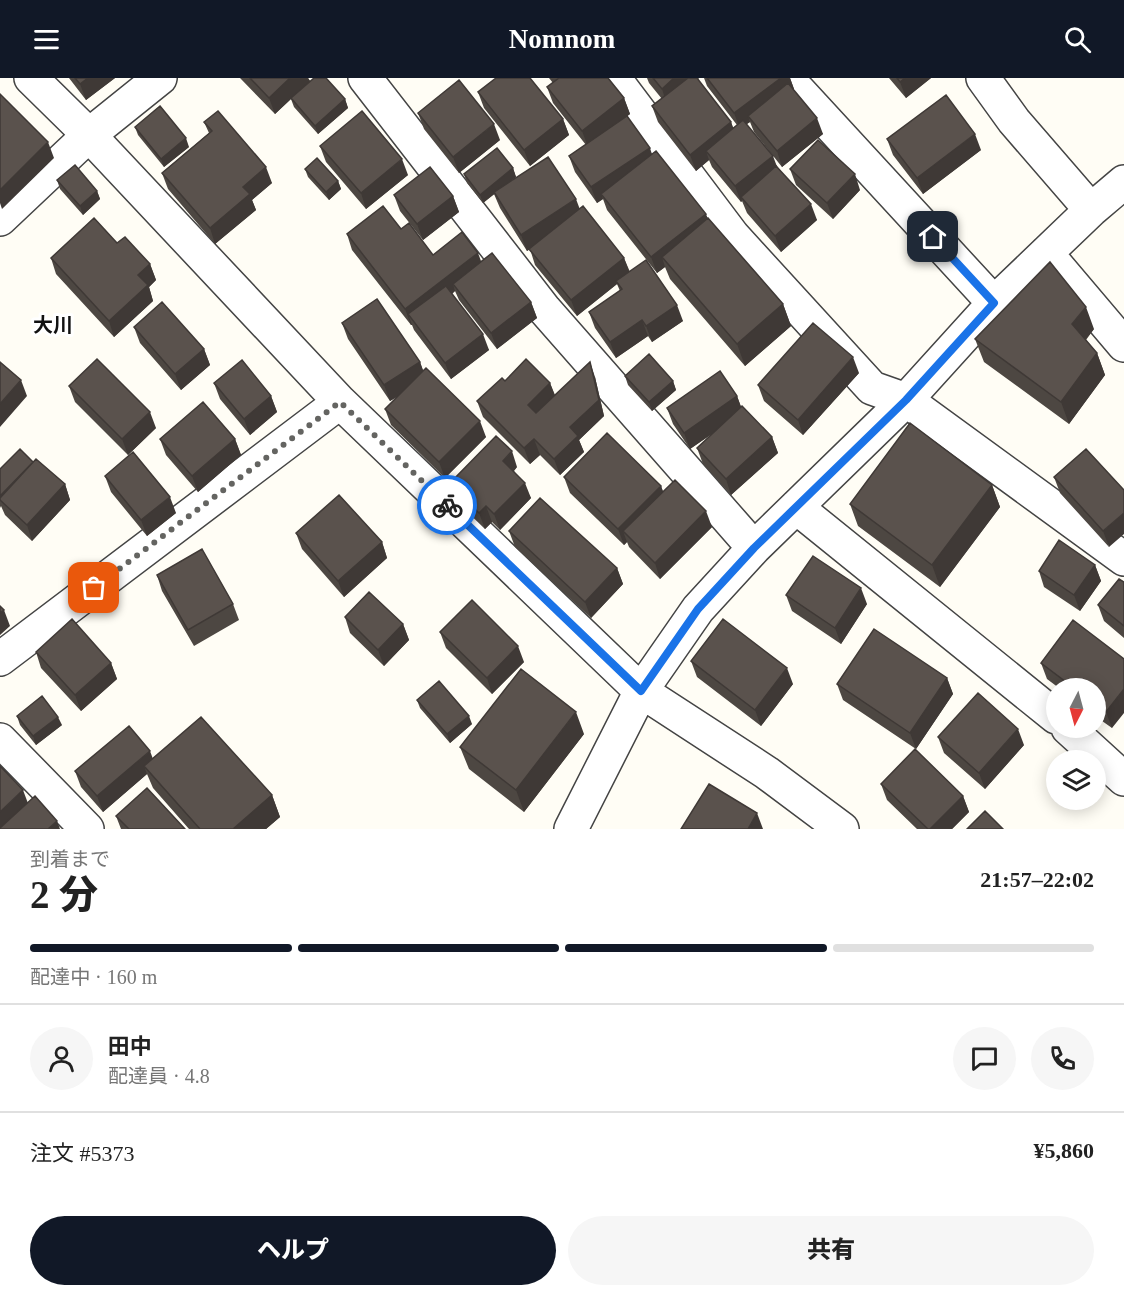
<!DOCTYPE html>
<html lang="ja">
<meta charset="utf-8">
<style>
:root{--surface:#fff;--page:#f6f6f6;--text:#222;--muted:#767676;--line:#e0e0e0;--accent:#111827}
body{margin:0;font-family:"Times New Roman","Noto Sans JP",serif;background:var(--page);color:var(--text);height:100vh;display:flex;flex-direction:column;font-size:22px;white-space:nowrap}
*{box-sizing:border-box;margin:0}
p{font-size:20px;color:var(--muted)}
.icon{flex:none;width:33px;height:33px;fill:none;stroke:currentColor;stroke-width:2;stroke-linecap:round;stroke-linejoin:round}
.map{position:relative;height:751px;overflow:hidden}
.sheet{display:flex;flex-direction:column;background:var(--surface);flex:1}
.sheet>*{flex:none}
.needle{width:39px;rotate:186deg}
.tools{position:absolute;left:1046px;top:600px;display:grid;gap:12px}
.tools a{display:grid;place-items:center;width:60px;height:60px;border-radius:50%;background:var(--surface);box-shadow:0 3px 15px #0003;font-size:30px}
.pin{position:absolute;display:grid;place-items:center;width:51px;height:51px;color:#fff;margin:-26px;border-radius:12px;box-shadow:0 3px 9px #0006}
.courier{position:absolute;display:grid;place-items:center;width:60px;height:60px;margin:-30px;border:4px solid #1a73e8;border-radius:50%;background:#fff;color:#222;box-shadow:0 2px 8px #0007}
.head em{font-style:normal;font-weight:800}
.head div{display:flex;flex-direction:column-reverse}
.head{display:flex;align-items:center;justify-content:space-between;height:102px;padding:0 30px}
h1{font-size:39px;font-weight:800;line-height:45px}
.bar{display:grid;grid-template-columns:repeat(4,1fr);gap:9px 6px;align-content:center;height:72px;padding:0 30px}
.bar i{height:8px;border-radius:4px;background:var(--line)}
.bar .on{background:var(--accent)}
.bar p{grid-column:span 4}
.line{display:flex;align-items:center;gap:15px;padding:0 30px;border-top:2px solid var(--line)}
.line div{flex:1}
.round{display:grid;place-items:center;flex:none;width:63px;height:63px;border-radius:32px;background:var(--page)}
.primary-button{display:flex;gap:12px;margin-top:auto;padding:12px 30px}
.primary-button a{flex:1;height:69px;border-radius:36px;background:var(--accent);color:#fff;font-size:24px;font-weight:800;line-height:69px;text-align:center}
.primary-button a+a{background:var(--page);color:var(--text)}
header{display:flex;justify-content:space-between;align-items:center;height:78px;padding:0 30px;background:var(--accent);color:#fff;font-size:27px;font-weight:800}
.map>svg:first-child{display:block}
</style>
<header><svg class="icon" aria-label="menu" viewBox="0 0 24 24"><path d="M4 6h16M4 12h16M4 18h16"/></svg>Nomnom<svg class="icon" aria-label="search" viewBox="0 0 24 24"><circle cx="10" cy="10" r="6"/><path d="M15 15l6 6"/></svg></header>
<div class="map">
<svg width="1124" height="751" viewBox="0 0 1124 751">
<rect width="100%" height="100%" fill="#fffdf5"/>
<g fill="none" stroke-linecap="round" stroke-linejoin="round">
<defs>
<path id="minor" d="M31,0l58,57 251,267 301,289 126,82 75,56
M365,0l180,232 209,238
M614,0l119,158 139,152 34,12 218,159
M790,0l6,10 198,215
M983,0l31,43 77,89
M0,141l89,-84 71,-57
M1046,175l78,92
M796,429l260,210
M0,581l340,-257
M1068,650l56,51
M0,662l87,89
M571,751l70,-138 57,-82 56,-61 152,-148 88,-97 97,-93 33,-28"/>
</defs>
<use href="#minor" stroke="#444" stroke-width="36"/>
<use href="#minor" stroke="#fff" stroke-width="33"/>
</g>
<path fill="#4d4742" d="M69,0h46l-29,22z
M240,0h68l2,3 35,18 3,9 -30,26 -24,-27 -3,-8 -16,15z
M549,0h59l16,20 6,16 -3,2 25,38 131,150 8,22 -46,40 -75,-87 -5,-12 -8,6 -50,-63 -4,-11 -6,4 -22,-31 -6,-16 17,-11 -33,-42 -6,-16 6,-4z
M647,0h52l-2,1 34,43 2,6 4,-3 -30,-39 -3,-8h86l4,11h-1l30,45 -41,33 -28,-35 -4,-10 -4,2 71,96 -36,32 -34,-39 -5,-12 -1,1 -29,-35 -3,-7 -13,11 -38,-49 -6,-16 10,-7 -13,-16z
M889,0h42l-25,20z
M478,14l85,27 6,16 -39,31 -46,-58z
M418,35l82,27 -41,33 -35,-44z
M204,44l68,61 -20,17 4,10 -41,34 -47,-55 -6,-16 47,-40z
M135,49l54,20 -25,20 -26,-32z
M887,61l94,11 -58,44 -30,-39z
M320,68l88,29 -42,34 -40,-47z
M513,90l3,9 -6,4 70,28 44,49 6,14 53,49 -31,21 -4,-6 -32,22 -21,-30 -6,-16 31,-21 -3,-7 -40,32 -42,-51 -5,-16 -3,2 -27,-43 -6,-14 -11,9 -16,-20 -3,-9z
M305,91l33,12 3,8 -12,11 -21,-23z
M790,91l70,21 -27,29 -37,-34z
M57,102l40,11 3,8 -17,16 -23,-26z
M394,117l59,1 6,16 -36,28 -23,-29z
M401,151l32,26 48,7 50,40 6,16 -40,31 -38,-49 -4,-9 -3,3 37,56 -38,29 -37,-49 -2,-5h-1l-59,-75 -5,-16z
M117,165l33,21 6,16 -7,7 4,14 -39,36 -58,-63 -5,-16z
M342,245l78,39 3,9 63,66 -41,41 -54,-53 -6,-16 12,-12 -7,4 -42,-62z
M134,249l70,22 6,16 -29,25 -41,-47z
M1094,251l-8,11 11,13 8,22 -36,49 -85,-62 -9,-23z
M859,295l-56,62 -39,-34 -6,-16z
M625,298l48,5 3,9 -24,21 -24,-26z
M595,299l9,39 -25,24 5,12 -24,23 -20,-20 -10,9 -47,-47 -6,-16 73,-18 5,12z
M214,305l57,13 6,16 -27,23 -30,-36z
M69,308l87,42 -28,27 -53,-53z
M737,318l4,11 31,30 6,16 -47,42 -28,-31 -6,-16 18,-16 -25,17 -17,-25 -6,-16z
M160,361h75l6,16 -43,37 -32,-37z
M1086,371l23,98 -49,-54 -6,-16z
M33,384l32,22 5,16 -38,41 -27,-26 -4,-9 -1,2v-39z
M517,389l-3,4 17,27 -31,32 -8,-8 -7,7 -30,-29 -6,-16z
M105,398l71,37 -29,23 -36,-44z
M564,399l97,9 2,6 49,35 -52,52 -31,-32 -2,-5 -3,3 -54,-52z
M992,407l8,22 -60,80 -82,-61 -8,-22z
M509,453l108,37 6,16 -32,34 -76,-71z
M296,455l86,9 5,16 -43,39 -42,-48z
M1095,487l6,16 -21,30 -36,-24 -5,-16z
M157,497l76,29 6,16 -45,26 -32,-55z
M1124,504v56l-20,-17 -6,-16z
M786,517l81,9 -26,40 -49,-33z
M345,539l58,7 6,16 -25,26 -34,-33z
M440,554l84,30 -32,32 -46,-46z
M36,574l75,11 6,16 -36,32 -40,-43z
M1124,581l-12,69 -17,-12v-28h-36l-12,-9 -6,-16z
M691,583l102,23 -32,42 -64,-49z
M947,600l6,16 -37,55 -73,-49 -6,-16z
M417,622l55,24 -22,19 -30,-35z
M17,638l45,9 -26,20 -16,-20z
M584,656l-60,78 -55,-43 -9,-22z
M938,659l86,8 -39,44 -41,-36z
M153,681l119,36 8,22 -14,12h-77l-36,-41 -6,-14 -44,38 -22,-25 -6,-16z
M881,706l82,12 6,16 -17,17h-35l-30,-29z
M116,738l69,13h-64z"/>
<path fill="#3f3936" d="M88,0h27l-29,22 -6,-16z
M290,0h18l2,3 -35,33 -6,-16z
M674,0h25l-32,27 -5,-16z
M781,0h9l4,11 -43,32 -3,-5 2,6 -10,7 -6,-16z
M905,0h26l-25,20 -6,-16z
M624,20l6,16 -42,33 -6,-16z
M345,21l3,9 -30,26 -3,-8z
M817,40l6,16 -41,33 -5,-16z
M563,41l6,16 -39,31 -6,-16z
M731,44l6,16 -31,13 3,9 -13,11 -6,-16z
M494,46l6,16 -41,33 -6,-16z
M975,56l6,16 -58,44 -6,-16z
M186,60l3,9 -25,20 -3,-8z
M48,64l6,16 -52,51 -2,-6v-13z
M650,70l5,16 -54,30 2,5 -6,4 -6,-16z
M773,78l6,16 -38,25 1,4 -1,1 -6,-16z
M402,81l6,16 -42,34 -5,-16z
M266,89l6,16 -20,17 4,10 -41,34 -5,-16 33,-41z
M513,90l3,9 -33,26 -3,-8z
M855,96l5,16 -27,29 -6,-16z
M338,103l3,8 -12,11 -3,-8z
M97,113l3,8 -17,16 -3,-9z
M453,118l6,16 -36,28 -6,-16z
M576,121l6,16 -55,36 -6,-16z
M811,126l6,16 -36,32 -6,-16z
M706,136l6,16 -50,27 3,10 -8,6 -6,-16z
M478,175l6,16 -31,15 2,7 -40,32 -7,-9 4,11h-1l-6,-16z
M624,180l6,16 -14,7 1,3 -40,32 -6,-16z
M150,186l6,16 -7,7 4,14 -39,36 -5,-16 29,-46z
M531,224l6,16 -40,31 -6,-16z
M783,226l8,22 -46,40 -8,-22z
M677,227l6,16 -31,21 -6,-16z
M1086,229l8,22 -14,17 -8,-22z
M642,242l6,16 -32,22 -6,-16z
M483,256l6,16 -38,29 -6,-16z
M204,271l6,16 -29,25 -6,-16z
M1097,275l8,22 -36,49 -8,-22z
M853,279l6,16 -56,62 -5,-15z
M420,284l6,16 -36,23 -6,-16z
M590,284l5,15 9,39 -25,24 5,12 -24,23 -6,-16 16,-32z
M21,302l6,16 -27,31v-23z
M673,303l3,9 -24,21 -3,-9z
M550,305l6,16 -22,22 -6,-16z
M271,318l6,16 -27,23 -6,-16z
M737,318l6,16 -53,37 -6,-16z
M150,334l6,16 -28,27 -6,-16z
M480,343l6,16 -41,41 -6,-16z
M772,359l6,16 -47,42 -5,-16z
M235,361l6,16 -43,37 -6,-16z
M534,361l6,16 -10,9 -6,-16z
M512,373l5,16 -9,10 -5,-16z
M525,405l6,15 -31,32 -6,-16z
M65,406l5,16 -38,41 -5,-16z
M992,407l8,22 -60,80 -8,-22z
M661,408l6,16 -44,29 4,11 -3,3 -6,-16z
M170,419l6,16 -29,23 -6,-16z
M486,428l6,16 -7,7 -6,-16z
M706,433l6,16 -52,52 -5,-16z
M1124,435v21l-15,13 -6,-16z
M382,464l5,16 -43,39 -6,-16z
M1095,487l6,16 -21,30 -6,-16z
M617,490l6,16 -32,34 -6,-16z
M861,510l6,16 -26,40 -6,-16z
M4,532l6,16 -10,9v-22z
M403,546l6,16 -25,26 -6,-16z
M518,568l6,16 -32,32 -5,-16z
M111,585l6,16 -36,32 -6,-16z
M787,590l6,16 -32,42 -6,-16z
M947,600l6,16 -37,55 -6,-16z
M1124,611v24l-12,15 -6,-16z
M576,634l8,22 -60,78 -8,-22z
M469,638l3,8 -22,19 -3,-9z
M58,639l4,8 -26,20 -3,-9z
M1018,651l6,16 -39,44 -6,-16z
M150,673l6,16 -12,-1 3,8 -44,38 -6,-16z
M23,712l6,16 -29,23v-17z
M272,717l8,22 -14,12h-33z
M963,718l6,16 -17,17h-22z
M757,735l6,16h-15z
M57,743l3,8h-12z"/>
<path fill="#5a524d" stroke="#3f3936" stroke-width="1.5" d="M75,0h13l-8,6z
M250,0h40l-21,20z
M314,0h12l19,21 -30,27 -24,-28z
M496,0h34l33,41 -39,31 -46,-58z
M559,0h49l16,20 -42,33 -35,-44z
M653,0h21l-12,11z
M688,0h9l34,44 -41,33 -38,-49z
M707,0h74l-47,35z
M897,0h8l-5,4z
M459,2l35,44 -41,33 -35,-44z
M788,5l29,35 -40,33 -29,-35z
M0,16l48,48 -48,48z
M946,17l29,39 -58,44 -30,-39z
M160,28l26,32 -25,21 -26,-32z
M218,33l48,56 -23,20 7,7 -40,34 -48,-55 50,-42 -8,-9z
M362,33l40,48 -41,34 -41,-47z
M627,38l23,32 -59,39 -22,-31z
M743,42l30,36 -38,30 -29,-35z
M818,62l37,34 -28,29 -37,-34z
M497,70l16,20 -33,27 -16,-21z
M656,73l50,63 -55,43 -50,-63z
M548,79l28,42 -55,36 -27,-43z
M317,80l21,23 -12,11 -21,-23z
M75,87l22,26 -17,15 -23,-26z
M776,88l35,38 -36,32 -34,-39z
M430,89l23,29 -36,28 -23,-29z
M383,128l18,23 8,-6 24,32 29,-23 16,21 -73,56 -58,-75z
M583,128l41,52 -53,42 -42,-51z
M94,140l23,25 8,-6 25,27 -12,11 10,10 -39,36 -58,-63z
M708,140l75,86 -46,40 -75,-87z
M492,175l39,49 -40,31 -38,-49z
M646,182l31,45 -31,21 -4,-6 -32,22 -21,-30 33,-23 -6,-8z
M1050,184l36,45 -14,17 25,29 -36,49 -86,-63z
M446,208l37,48 -38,29 -37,-49z
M377,221l43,63 -36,23 -42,-62z
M162,224l42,47 -29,25 -41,-47z
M813,245l40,34 -55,63 -40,-35z
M649,276l24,27 -24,21 -24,-26z
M97,281l53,53 -28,27 -53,-53z
M526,281l24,24 -22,22 8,8 54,-51 9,38 -29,27 8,9 -24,23 -20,-20 -10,9 -47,-47 25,-23 3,3z
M242,282l29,36 -27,23 -30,-36z
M0,284l21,18 -21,24z
M426,290l54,53 -41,41 -54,-53z
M720,293l17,25 -53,37 -17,-25z
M203,324l32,37 -43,37 -32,-37z
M742,328l30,31 -46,42 -29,-31z
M910,345l82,62 -60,80 -82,-61z
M607,355l54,53 -43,43 -54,-52z
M496,358l16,15 -9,10 22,22 -31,31 -8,-8 -7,7 -30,-29z
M20,371l13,13 -33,34v-27z
M1086,371l38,41v23l-21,18 -49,-54z
M133,374l37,45 -29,23 -36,-44z
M36,381l29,25 -38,41 -27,-25v-2z
M675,402l31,31 -51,52 -32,-32z
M339,417l43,47 -44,39 -42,-48z
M540,420l77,70 -32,34 -76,-71z
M1059,462l36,25 -21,30 -35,-24z
M202,471l31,55 -45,26 -31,-55z
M813,478l48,32 -26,40 -49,-33z
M1119,501l5,3v44l-26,-21z
M369,514l34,32 -25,26 -33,-33z
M472,522l46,46 -31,32 -47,-46z
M0,528l4,4 -4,3z
M72,541l39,44 -36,32 -39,-43z
M723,541l64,49 -32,42 -64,-49z
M1073,542l51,39v30l-18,23 -11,-8v-16h-21l-33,-25z
M874,551l73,49 -37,55 -73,-49z
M521,591l55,43 -60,78 -56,-43z
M439,603l30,35 -22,18 -30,-34z
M978,615l40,36 -39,44 -41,-36z
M42,618l16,21 -25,19 -16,-20z
M201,639l71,78 -39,34h-33l-56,-63z
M129,648l21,25 -53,45 -22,-25z
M915,671l48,47 -33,33h-2l-47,-45z
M0,688l23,24 -23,22z
M709,706l48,29 -9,16h-67z
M147,710l38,41h-56l-13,-13z
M35,718l22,25 -9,8h-48v-1z
M985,733l18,18h-36z"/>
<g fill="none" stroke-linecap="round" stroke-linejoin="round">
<path stroke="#646461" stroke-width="6" stroke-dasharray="0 10.8" d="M94,510l246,-186 107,103"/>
<path stroke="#1a73e8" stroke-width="8" d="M447,427l194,186 57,-82 56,-61 152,-148 88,-97 -61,-66"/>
</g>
<g text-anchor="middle" stroke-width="6" stroke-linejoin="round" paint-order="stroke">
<g font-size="20" font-weight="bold" fill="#111" stroke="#fff">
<text x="53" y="254">大川</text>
</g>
</g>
</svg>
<div class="tools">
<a><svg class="needle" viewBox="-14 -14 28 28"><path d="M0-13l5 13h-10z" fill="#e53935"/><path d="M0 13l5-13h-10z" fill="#767676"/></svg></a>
<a><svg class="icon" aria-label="layers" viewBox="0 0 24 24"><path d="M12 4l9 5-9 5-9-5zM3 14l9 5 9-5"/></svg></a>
</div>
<div class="pin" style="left:94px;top:510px;background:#ea580c"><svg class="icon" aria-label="bag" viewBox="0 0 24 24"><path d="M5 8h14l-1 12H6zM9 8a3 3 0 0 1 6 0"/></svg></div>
<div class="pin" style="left:933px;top:159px;background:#1f2937"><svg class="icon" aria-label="home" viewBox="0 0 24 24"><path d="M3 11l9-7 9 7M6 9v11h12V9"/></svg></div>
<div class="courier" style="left:447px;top:427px"><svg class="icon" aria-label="bike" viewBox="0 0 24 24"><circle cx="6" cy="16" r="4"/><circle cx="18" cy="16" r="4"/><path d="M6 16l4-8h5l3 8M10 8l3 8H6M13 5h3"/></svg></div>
</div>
<section class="sheet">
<div class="head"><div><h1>2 分</h1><p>到着まで</p></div><em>21:57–22:02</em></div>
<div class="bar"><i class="on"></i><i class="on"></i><i class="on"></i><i></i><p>配達中 · 160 m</p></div>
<div class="line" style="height:108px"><a class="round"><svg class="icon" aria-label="person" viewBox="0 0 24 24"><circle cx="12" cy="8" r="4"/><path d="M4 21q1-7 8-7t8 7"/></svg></a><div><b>田中</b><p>配達員 · 4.8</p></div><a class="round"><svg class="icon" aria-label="chat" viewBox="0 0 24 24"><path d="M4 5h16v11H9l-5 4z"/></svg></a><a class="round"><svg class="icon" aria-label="phone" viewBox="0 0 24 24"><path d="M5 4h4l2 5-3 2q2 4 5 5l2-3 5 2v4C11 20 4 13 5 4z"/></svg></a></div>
<div class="line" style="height:78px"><div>注文 #5373</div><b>¥5,860</b></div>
<div class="primary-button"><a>ヘルプ</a><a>共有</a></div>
</section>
